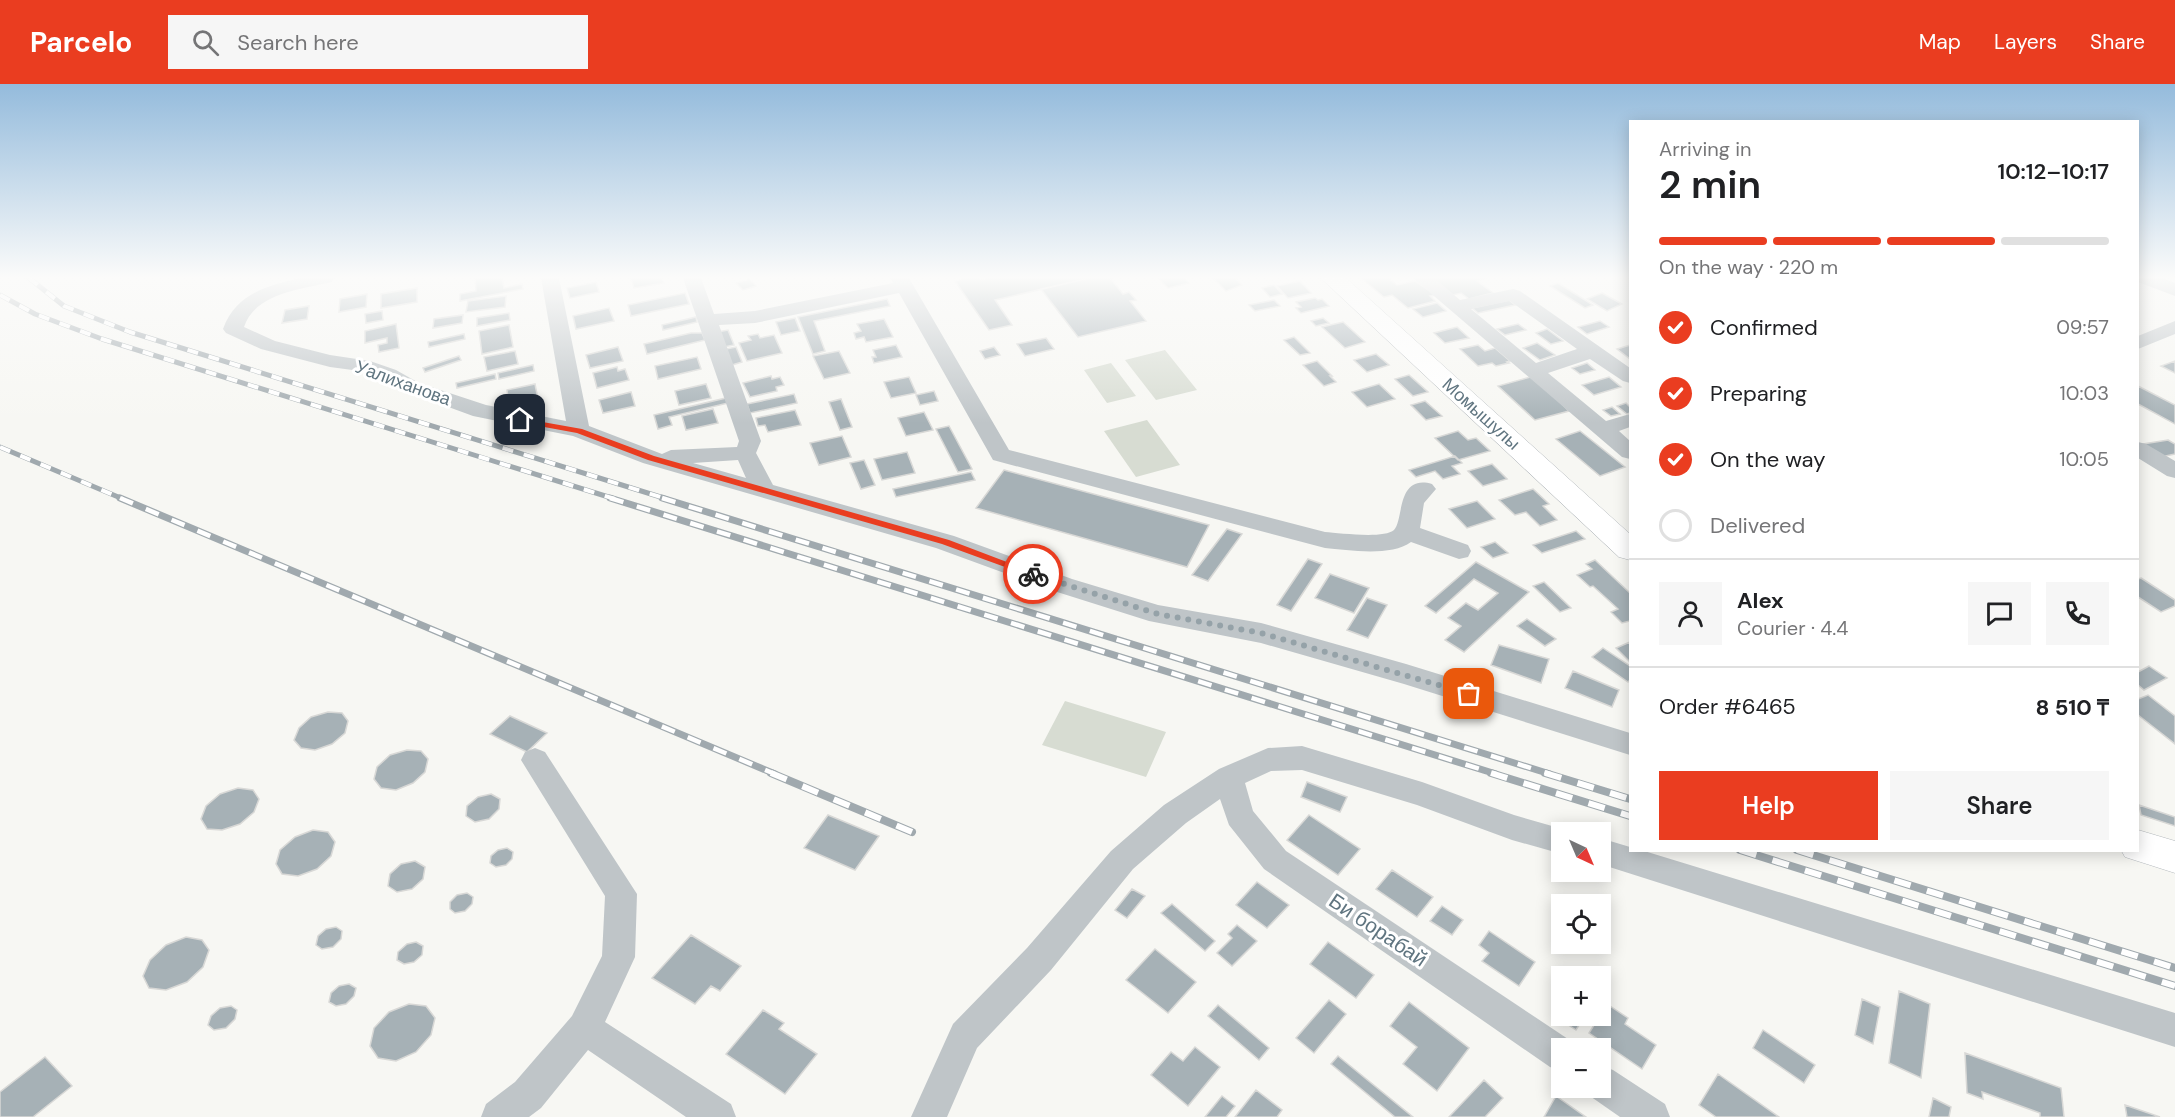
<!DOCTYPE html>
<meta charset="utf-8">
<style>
:root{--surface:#fff;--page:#f6f6f6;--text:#202124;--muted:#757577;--line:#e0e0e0;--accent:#ea3d20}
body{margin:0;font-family:"DM Sans",sans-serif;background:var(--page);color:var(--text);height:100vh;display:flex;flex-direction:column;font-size:22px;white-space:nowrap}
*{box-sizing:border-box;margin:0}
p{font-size:20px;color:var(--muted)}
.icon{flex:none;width:33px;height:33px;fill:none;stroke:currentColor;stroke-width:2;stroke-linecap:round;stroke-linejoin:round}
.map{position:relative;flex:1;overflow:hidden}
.side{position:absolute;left:1629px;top:36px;width:510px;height:732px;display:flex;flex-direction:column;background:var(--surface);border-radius:0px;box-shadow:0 3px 15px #0003}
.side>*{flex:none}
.needle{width:39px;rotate:136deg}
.tools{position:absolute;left:1551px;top:738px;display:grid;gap:12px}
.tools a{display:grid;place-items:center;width:60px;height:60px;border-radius:0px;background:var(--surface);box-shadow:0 3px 15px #0003;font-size:30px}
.pin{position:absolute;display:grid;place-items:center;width:51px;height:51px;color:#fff;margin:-26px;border-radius:12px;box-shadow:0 3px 9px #0006}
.courier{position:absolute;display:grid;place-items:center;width:60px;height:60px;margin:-30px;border:4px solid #ea3d20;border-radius:50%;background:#fff;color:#222;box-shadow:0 2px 8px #0007}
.head em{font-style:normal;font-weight:600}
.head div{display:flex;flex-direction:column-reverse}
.head{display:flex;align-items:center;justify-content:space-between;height:102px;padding:0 30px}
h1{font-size:39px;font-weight:600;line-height:45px}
.bar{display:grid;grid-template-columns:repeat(4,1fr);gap:9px 6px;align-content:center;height:72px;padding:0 30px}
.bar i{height:8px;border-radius:4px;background:var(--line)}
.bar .selected{background:var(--accent)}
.bar p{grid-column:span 4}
.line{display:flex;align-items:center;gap:15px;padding:0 30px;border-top:2px solid var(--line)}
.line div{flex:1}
.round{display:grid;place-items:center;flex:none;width:63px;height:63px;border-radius:0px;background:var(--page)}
ol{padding:0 30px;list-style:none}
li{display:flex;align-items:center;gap:18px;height:66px}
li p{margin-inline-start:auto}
li .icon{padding:6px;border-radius:50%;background:var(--accent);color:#fff;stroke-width:4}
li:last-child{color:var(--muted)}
li i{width:33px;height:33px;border:3px solid var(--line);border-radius:50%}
.action{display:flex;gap:12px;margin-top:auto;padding:12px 30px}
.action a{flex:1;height:69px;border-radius:0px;background:var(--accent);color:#fff;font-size:24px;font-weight:600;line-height:69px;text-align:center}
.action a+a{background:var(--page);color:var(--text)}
header{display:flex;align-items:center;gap:36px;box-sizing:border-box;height:84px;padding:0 30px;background:var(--accent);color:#fff}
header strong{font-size:28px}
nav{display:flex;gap:33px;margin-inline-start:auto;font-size:21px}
.search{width:420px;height:54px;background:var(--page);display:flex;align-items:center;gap:15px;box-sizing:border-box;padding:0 21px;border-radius:0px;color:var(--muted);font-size:22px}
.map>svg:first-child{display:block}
</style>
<header>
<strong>Parcelo</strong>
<div class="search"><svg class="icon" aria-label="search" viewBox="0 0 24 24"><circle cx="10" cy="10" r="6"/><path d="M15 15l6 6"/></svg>Search here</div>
<nav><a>Map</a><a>Layers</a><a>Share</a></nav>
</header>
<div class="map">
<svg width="2175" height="1033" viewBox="0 0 2175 1033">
<rect width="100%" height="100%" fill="#f7f7f3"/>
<path fill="#d7dcd2" d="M1165,266l32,40 -41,10 -31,-40z
M1111,279l25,33 -29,7 -23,-33z
M1147,336l33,45 -44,12 -32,-46z
M1065,617l101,31 -20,45 -104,-32z"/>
<path fill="#a6b1b6" stroke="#d8d8d6" stroke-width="1.5" d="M475,194h27l2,10 18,-4 1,5 -63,12v-7l16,-3z
M631,194h31l2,5 -30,5z
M966,194h13l2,2 10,-2h99l-95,22 17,25 -23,5 -34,-49z
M1090,194h20l13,16 6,-2 7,8 -6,1 16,20 -68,16 -37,-48z
M1158,194h26l5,5 -21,5z
M1213,194h22l7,7 -16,6z
M1361,194h27l9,7 18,-4 21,14 -6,1 5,5 -27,7 -16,-13 -8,2z
M1432,194h54l-9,3 16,12 -24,6 -8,-6 -8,2z
M750,195l6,7 -13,4 -7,-7z
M1300,197l11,12 -23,5 -11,-12z
M596,198l3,10 -29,6 -3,-10z
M1558,199l35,22 -8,3 -35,-22z
M1274,201l8,9 -12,3 -8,-9z
M417,204v14l-36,6v-14z
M685,209l4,11 -58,12 -3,-11z
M1602,209l20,11 -15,7 -20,-12z
M367,210l-1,13 -27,5 1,-13z
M506,212l-1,11 -39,5 2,-11z
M1315,214l3,2 4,-1 7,7 -28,7 -5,-5 5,-1 -5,-5z
M887,215l3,7 -76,15 11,30 -12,3 -15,-37z
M1274,216l6,6 -25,5 -6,-6z
M1509,216l6,5 -37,8 -6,-5z
M1437,219l9,8 -23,6 -10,-8z
M309,222l-2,13 -25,4 3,-13z
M609,224l5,13 -38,8 -3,-13z
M382,227l1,9 -17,3 -1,-9z
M509,229l1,7 -33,6v-8z
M463,231l-1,8 -29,5 1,-9z
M696,233l1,5 -34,8 -1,-5z
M795,234l5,13 -19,4 -5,-13z
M1323,234l6,5 -13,3 -5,-5z
M884,235l9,18 -27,5 -2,-5 -8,2 -2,-6 7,-2 -4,-7z
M1600,237l9,6 -22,7 -9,-7z
M1343,238l22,20 -20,6 -23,-21z
M396,240l3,24 -20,4 -1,-7 9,-2v-5l-22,5v-12z
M1518,240l8,6 -21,5 -8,-6z
M509,241l4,22 -31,7 -3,-23z
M1457,243l12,11 -24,5 -11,-10z
M1547,245l16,12 -12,3 -15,-11z
M728,246l6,15 -10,2 -7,-15z
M691,249h11l3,7 -58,14 -3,-10z
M464,250l1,5 -36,8 -1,-5z
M758,250l2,4 14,-3 8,18 -35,8 -8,-18 12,-3 -3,-4z
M1294,253l16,16 -10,2 -16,-15z
M1046,254l8,11 -29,7 -8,-12z
M1537,259l18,12 -15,5 -17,-12z
M896,261l6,12 -28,6 -2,-6h4l-3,-7z
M1478,261l7,6 10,-3 15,13 -3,1 2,1 -13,3 -4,-3 -14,3 -18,-17z
M1630,261v14l-13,-10z
M618,263l5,14 -33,7 -4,-13z
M736,263l6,15 -10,3 -6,-16z
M994,263l6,8 -15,4 -5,-8z
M515,267l3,13 -31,7 -3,-14z
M839,267l11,22 -26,6 -11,-23z
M1376,270l13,11 -22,7 -13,-12z
M459,272l2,4 -36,12 -2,-4z
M697,273l4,12 -43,10 -3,-13z
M1317,277l15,15h-2l6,6 -12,4 -21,-21z
M2175,277v12l-14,-7z
M1587,279l8,7 -15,4 -8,-6z
M533,281l1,6 -35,8 -1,-6z
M617,283l1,4 7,-2 4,11 -32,8 -4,-15z
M495,290l1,5 -39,9 -1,-5z
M1409,291l19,17 -15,4 -18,-17z
M771,292l1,3 8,-2 4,8 -8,2 1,4 -27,6 -7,-14z
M1534,292l35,35 -34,9 -37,-34z
M909,293l7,16 -25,5 -7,-16z
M1609,293l12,10 -27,8 -12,-10z
M535,300l3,15 -29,6 -2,-15z
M706,300l5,14 -32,7 -4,-14z
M1379,300l16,15 -28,8 -15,-15z
M2138,302l37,19v19l-37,-20z
M934,307l4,10 -18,4 -4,-10z
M631,308l4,14 -32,7 -4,-13z
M794,310l3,9 -47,10 -3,-9z
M726,314l2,5 -59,14 3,8 -14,4 -4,-14z
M841,315l11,28 -12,3 -11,-28z
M1425,317l17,15 -16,4 -15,-15z
M542,318l1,6 -28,6 -1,-6z
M1626,319l4,4v6l-3,1 -10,-8z
M1612,323l8,7 -9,2 -8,-6z
M713,325l5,14 -32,7 -4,-14z
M795,326l6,15 -33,7 -3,-7 -7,1 -2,-8z
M924,328l9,18 -27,6 -8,-18z
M949,342l23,43 -14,3 -22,-43z
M1458,347l10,9 8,-2 14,13 -32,9 -23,-22z
M1580,347l45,36 -25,9 -44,-37z
M842,352l9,21 -32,8 -9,-22z
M2168,356l7,4v10l-14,3 -18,-13z
M907,368l8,21 -33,7 -8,-21z
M1455,372l7,7 -10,3 8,8 -17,5 -8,-8 -19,6 -7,-7z
M864,376l11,25 -14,4 -11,-26z
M1492,380l15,15 -24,7 -15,-15z
M1004,386l205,55 -22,42 -211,-59z
M971,388l4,8 -79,17 -3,-8z
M1533,405l16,15 -6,2 14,14 -17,6 -14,-14 -11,3 -16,-15z
M1477,417l18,18 -28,9 -18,-19z
M1227,445l15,5 -34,47 -16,-6z
M1576,447l9,8 -43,14 -9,-8z
M1495,458l13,11 -15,5 -12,-11z
M1308,475l14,5 -31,47 -14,-6z
M1595,476l35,33v28l-8,2 -11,-11 7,-3 -25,-23 -3,1 -13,-12 15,-6 -6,-5z
M1476,478l53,30 -65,60 -19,-12 16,-14 -13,-8 18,-15 12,7 20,-17 -24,-14 -38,34 -11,-7z
M1330,490l39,14 -15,25 -39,-15z
M2141,494l34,22v6l-14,6 -23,-15v-18z
M1544,498l27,26 -11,4 -27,-26z
M1367,514l20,7 -19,33 -21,-8z
M1527,535l29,20 -11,7 -28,-20z
M1630,558v20l-14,-14z
M1499,561l50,14 -8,24 -50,-18z
M1603,564l27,18v14l-2,2 -36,-25z
M2149,582l18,12 -23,12 -6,-5v-13z
M1573,587l46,19 -7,17 -47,-19z
M2148,611l27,21v28l-37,-29v-16z
M328,628l14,1 6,8 -3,12 -13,11 -17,6 -14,-2 -7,-8 5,-12 12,-11z
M510,632l37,17 -20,19 -37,-18z
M407,666l14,1 7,8 -3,13 -12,11 -17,7 -15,-2 -7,-9 3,-12 13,-12z
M1307,698l40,15 -7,15 -39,-15z
M238,704l15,2 6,9 -5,13 -14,12 -18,6 -15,-1 -6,-10 5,-13 14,-12z
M491,710l9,5 -1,10 -10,10 -14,3 -9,-6 1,-10 11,-9z
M2139,721l36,12v9l-34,-11z
M828,731l51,21 -24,34 -51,-22z
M1309,731l51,34 -22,26 -51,-35z
M313,746l15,2 7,10 -4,14 -14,13 -19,7 -16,-2 -6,-10 4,-14 15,-13z
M507,764l6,4 -1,7 -6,6 -10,2 -6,-4 1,-7 7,-6z
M415,777l10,6 -2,12 -11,10 -15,3 -9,-6 2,-12 11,-10z
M1392,786l41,27 -16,20 -41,-28z
M1257,798l32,23 -22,23 -31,-23z
M1132,805l13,7 -18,22 -12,-8z
M467,809l6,4 -1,7 -7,7 -10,2 -5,-4v-7l7,-7z
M1172,820l43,37 -10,10 -44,-38z
M1442,822l21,14 -11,15 -22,-14z
M1237,841l20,16 -25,25 -15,-13 15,-15 -4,-4z
M336,843l6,4 -1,8 -8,8 -11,2 -6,-4 2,-9 8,-7z
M1489,847l46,31 -16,24 -37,-25 7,-8 -10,-8z
M691,851l50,31 -21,25 -9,-5 -16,18 -43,-26z
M186,853l16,3 7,10 -6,17 -16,15 -21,8 -17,-2 -6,-12 7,-16 16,-15z
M416,858l7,4 -1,9 -8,7 -10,2 -7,-4 1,-8 9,-8z
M1328,858l46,33 -18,23 -46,-34z
M1155,865l41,33 -28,31 -42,-33z
M349,900l7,4 -2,8 -8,8 -10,2 -7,-4 2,-9 8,-7z
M1899,907l31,13 -9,74 -32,-15z
M1862,915l18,8 -7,37 -18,-9z
M1329,916l17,14 -32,39 -18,-15z
M1409,918l60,46 -32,43 -34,-27 14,-17 -27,-21z
M409,920l17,2 9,12 -4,17 -15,17 -20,9 -18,-3 -8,-12 4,-18 15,-16z
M1607,920l21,14 -3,6 31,21 -14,24 -53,-36z
M1218,921l51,43 -10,12 -51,-44z
M231,922l6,4 -2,9 -9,9 -12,2 -6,-5 3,-9 9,-8z
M1562,923v9h23l-9,14 -21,-14z
M763,926l21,13 -5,6 38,25 -32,40 -59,-40z
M1763,946l52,35 -11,18 -51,-35z
M1195,963l25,20 -32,39 -37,-31 20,-23 12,9z
M1965,969l96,35 3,29h-24v-4l-58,-21 1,7 -16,-6z
M1338,972l75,61h-18l-64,-53z
M45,973l27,29 -39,31h-33v-25z
M1718,990l61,43h-63l-17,-12z
M1484,996l19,18 -18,19h-36z
M1256,1006l26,20 -5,7h-42z
M1222,1012l13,10 -9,11h-21z
M1556,1012l30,21h-42z
M1933,1014l18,9 -2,10h-20z
M2125,1021l35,12h-33z"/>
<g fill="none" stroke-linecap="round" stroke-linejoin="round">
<defs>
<path id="major" d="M1321,194h25l284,256v26l-11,-3z
M2138,746l37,11v32l-50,-16 -4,-7h17z"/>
</defs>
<use href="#major" stroke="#b5babe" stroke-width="1"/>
<path fill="#bfc5c8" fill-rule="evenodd" d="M300,194h34l-2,4c-30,7 -77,11 -88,45l31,14 55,14 40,6 26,9 23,13 67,22 80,16 -25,-143h18l30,148 73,28 9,-4 66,-3 2,-6 -56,-163h18l13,36 41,-3 138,-28 -2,-5h18l100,172 316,82c14,1 59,7 69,-2 10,-10 2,-56 38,-46l4,5 -12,14 -4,25 48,17 3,6 -3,6 -9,2 -48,-17c-20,15 -63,8 -86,6l-332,-88 -94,-167 -144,30 -36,2 42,116 -5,12 17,32 181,51 118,43 86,26 103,18 145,41 224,69v22l-226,-71 -143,-41 -112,-22 -95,-30 -118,-43 -293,-85 -70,-27 -100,-20 -68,-25 -23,-13 -22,-7 -30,-4 -69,-18 -35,-16 -3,-4c13,-35 43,-43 77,-51zM738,376l8,18 -53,-15z
M1413,194h21l26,22 53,-11 7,2 110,77v15l-7,-2 -33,-22 -42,14 58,48 24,-7v13l-11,4 11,10v18l-8,-2zM1510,217l67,48 -41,14 -65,-54z
M2138,194h24l13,5v13l-37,-14z
M2175,237v13l-37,15v-13z
M2138,358l8,2 29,17v17l-8,-2 -29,-18z
M1302,662l120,36 92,33 59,17h-11v22l-50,-14 -95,-35 -115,-35 -31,1 -26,12 8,28 33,40 288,192 3,5h-15v24l-12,-5 -286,-198 -35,-44 -9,-26 -34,24 -53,46 -82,101 -74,78 -30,69h-36l42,-93 74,-76 84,-97 53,-46 55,-36 49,-21z
M535,664l10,4 92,142 -2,63 -30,65 126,82 5,13h-50l-98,-67 -47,58 -12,9h-48l5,-13 29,-22 57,-66 30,-60 3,-60 -84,-136 4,-8z
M1600,754l30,9v3h11l534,163v34l-575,-183z
M1600,981l13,5 52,34 5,13h-50l-33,-23 -3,-6h16z"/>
<use href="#major" fill="#fff" fill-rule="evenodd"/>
<defs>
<path id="rail-far2" d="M29,194l35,28 66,26 537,167
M0,211l35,19 67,25 513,160
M0,363l123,52"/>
<path id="rail-far1" d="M120,414l655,276
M610,414l886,276
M662,414l888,276"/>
<path id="rail" d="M771,689l141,59
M1491,689l139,43
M1545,689l85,26
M1740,766l435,136
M1797,766l378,118"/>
</defs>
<use href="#rail-far2" stroke="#a0a9ae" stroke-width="5"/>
<use href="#rail-far1" stroke="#a0a9ae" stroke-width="7"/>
<use href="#rail" stroke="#a0a9ae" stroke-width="8"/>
<use href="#rail-far2" stroke="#fff" stroke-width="4" stroke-dasharray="11" stroke-linecap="butt"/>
<use href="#rail-far1" stroke="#fff" stroke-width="4.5" stroke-dasharray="14" stroke-linecap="butt"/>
<use href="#rail" stroke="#fff" stroke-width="6" stroke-dasharray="17" stroke-linecap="butt"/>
</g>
<linearGradient id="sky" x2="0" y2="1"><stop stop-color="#94bbdc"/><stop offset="0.57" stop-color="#fbfbfa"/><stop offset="1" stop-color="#fbfbfa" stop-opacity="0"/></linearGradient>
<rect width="2175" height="339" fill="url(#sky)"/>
<path fill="#ea3d20" d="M520,334l62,11 72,27 295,84 89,34 -5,3 -3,-1 -88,-32 -294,-84 -71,-27 -60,-11v-4z"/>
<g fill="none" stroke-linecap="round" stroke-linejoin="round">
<path stroke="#95a2a8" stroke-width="6" stroke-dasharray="0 10.8" d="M1033,490l125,40 103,19 208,61"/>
</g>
<g text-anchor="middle" stroke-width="6" stroke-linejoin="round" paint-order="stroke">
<g font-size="18" fill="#607580" stroke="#fff">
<text transform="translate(403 299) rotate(20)" y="6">Уалиханова</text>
<text transform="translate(1481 330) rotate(42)" y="6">Момышулы</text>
</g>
<g font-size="21" fill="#607580" stroke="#fff">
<text transform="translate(1378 846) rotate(34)" y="7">Би борабай</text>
</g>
</g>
</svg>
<div class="tools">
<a><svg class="needle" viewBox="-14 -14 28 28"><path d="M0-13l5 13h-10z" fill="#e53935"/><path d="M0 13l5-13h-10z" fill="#757577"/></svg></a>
<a><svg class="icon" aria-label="locate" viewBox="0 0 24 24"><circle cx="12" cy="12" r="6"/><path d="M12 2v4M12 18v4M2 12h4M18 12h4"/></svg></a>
<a>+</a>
<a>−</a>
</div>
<div class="pin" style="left:1469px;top:610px;background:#ea580c"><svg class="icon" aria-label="bag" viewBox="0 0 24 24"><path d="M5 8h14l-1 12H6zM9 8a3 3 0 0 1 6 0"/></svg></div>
<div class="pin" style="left:520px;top:336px;background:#1f2937"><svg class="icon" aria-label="home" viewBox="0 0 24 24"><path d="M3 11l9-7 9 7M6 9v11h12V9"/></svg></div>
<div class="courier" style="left:1033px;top:490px"><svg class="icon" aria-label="bike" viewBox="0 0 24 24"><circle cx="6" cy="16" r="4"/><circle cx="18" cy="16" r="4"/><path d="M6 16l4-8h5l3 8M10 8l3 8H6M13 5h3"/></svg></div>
<section class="side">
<div class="head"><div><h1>2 min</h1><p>Arriving in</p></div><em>10:12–10:17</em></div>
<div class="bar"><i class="selected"></i><i class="selected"></i><i class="selected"></i><i></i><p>On the way · 220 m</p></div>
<ol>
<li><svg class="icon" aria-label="check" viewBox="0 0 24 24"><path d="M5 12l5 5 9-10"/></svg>Confirmed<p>09:57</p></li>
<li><svg class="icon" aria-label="check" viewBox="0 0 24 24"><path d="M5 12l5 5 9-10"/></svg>Preparing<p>10:03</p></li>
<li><svg class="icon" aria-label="check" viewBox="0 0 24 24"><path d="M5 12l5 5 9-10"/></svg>On the way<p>10:05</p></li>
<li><i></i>Delivered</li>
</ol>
<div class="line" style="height:108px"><a class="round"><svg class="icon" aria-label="person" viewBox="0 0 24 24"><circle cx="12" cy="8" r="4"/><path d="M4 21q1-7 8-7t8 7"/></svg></a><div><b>Alex</b><p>Courier · 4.4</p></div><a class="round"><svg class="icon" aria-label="chat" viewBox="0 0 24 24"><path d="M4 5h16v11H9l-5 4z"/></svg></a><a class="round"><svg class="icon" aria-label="phone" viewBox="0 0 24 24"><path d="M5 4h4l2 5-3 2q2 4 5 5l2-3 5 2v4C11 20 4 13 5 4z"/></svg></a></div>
<div class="line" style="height:78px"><div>Order #6465</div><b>8 510 ₸</b></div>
<div class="action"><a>Help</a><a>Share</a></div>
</section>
</div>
